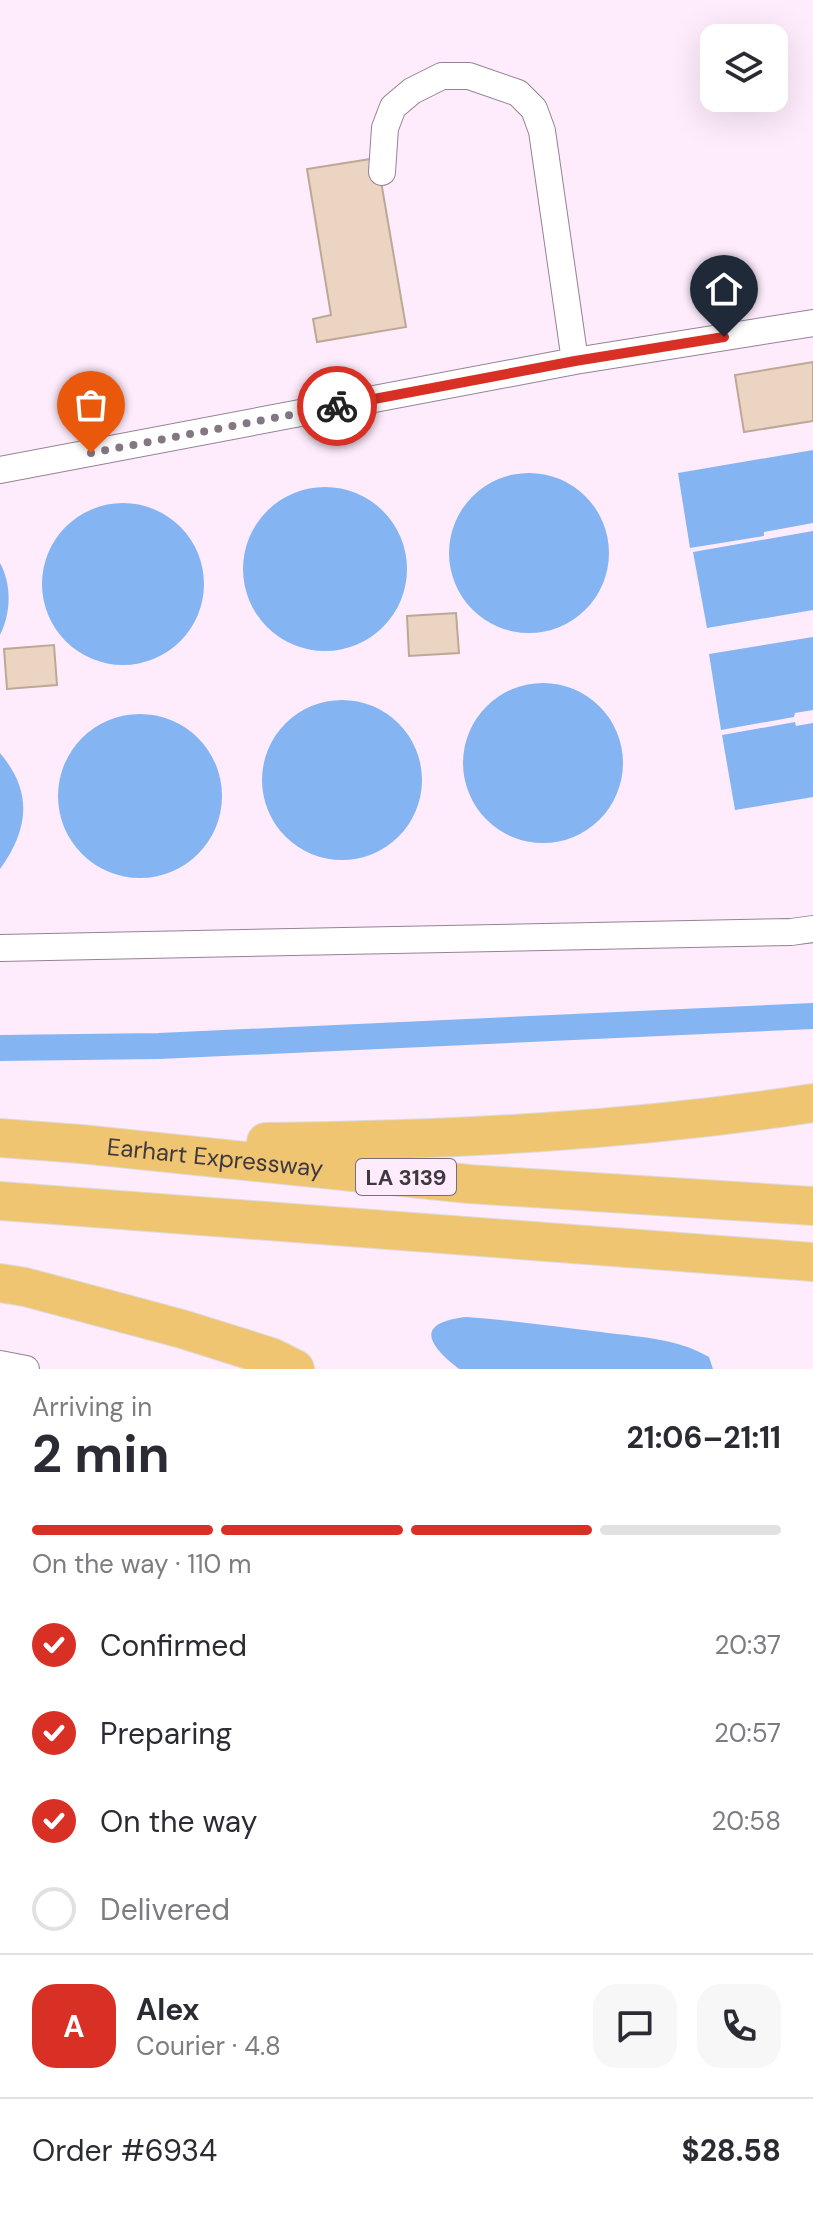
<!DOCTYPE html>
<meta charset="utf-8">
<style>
:root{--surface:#fff;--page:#f7f7f7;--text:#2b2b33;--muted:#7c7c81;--line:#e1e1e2;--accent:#d93025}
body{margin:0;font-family:"DM Sans",sans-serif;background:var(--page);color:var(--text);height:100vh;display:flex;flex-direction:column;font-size:30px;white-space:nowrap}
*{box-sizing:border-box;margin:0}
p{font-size:26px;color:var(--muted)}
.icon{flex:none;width:44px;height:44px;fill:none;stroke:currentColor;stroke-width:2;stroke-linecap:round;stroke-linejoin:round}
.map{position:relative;height:1369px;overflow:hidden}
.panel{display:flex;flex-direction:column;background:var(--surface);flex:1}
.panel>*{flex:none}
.controls{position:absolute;left:700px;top:24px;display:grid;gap:16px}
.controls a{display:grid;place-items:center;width:88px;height:88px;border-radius:16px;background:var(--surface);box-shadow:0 8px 32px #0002;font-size:40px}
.pin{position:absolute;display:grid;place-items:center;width:68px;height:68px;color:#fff;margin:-82px -34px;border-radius:50% 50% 50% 0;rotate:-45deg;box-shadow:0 0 8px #0007}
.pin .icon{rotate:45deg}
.courier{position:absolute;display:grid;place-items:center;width:80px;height:80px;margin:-40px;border:6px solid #d93025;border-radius:50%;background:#fff;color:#222;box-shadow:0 2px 10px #0007}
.overview em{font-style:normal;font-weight:700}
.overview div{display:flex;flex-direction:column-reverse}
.overview{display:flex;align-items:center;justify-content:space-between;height:136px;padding:0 32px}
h1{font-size:52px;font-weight:700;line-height:60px}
.bar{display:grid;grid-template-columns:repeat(4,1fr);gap:12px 8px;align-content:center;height:96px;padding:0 32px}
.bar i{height:10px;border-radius:6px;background:var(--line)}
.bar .active{background:var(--accent)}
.bar p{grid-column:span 4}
.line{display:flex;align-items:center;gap:20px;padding:0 32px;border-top:2px solid var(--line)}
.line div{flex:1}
.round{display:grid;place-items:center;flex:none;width:84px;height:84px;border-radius:24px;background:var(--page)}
ol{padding:0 32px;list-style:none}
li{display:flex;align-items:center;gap:24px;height:88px}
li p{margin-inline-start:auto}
li .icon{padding:8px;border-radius:50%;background:var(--accent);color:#fff;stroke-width:4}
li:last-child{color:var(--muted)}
li i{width:44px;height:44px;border:4px solid var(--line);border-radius:50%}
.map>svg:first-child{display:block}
</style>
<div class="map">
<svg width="813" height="1369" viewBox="0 0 813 1369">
<rect width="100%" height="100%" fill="#feecfd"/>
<path fill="#85b4f2" d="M813,450v73l-49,9v4l-74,12 -12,-75z
M449 553a80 80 0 1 1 160 0a80 80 0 1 1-160 0Z
M243 569a82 82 0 1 1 164 0a82 82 0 1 1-164 0Z
M42 584a81 81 0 1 1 162 0a81 81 0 1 1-162 0Z
M813,531v79l-106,18 -14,-76z
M0,563c12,22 11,50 0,72z
M813,637v73l-18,3 -1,4 -73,13 -12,-76z
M463 763a80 80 0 1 1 160 0a80 80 0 1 1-160 0Z
M262 780a80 80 0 1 1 160 0a80 80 0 1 1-160 0Z
M58 796a82 82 0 1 1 164 0a82 82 0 1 1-164 0Z
M795,722l1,4 17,-3v74l-78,13 -13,-75z
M0,753c33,39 29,76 0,116z
M466,1317c45,3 90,10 135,15 36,5 76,6 108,25l4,12h-254c-31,-24 -45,-46 7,-52z"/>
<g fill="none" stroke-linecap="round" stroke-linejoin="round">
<path stroke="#85b4f2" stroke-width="26" d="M0,1048l159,-2 654,-30"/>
</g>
<path fill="#ebd4c1" stroke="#bda896" stroke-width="2" d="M377,158l29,169 -89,15 -4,-23 18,-4 -24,-146z
M813,362v59l-69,11 -9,-57z
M456,613l3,40 -50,3 -2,-40z
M54,645l3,40 -50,4 -3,-40z"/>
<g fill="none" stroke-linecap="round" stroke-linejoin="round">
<defs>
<path id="minor" d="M382,172l3,-44 8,-21 19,-16 30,-15h27l49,17 16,16 8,22 33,230
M0,470l575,-109 238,-38
M0,948l791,-16 22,-3
M0,1364l26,5"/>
<g id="highway">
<path id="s1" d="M0,1138l81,6 388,40 344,22"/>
<path d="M266,1142c183,-2 366,-11 547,-39"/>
<path d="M0,1201l813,61"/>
<path d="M0,1283l25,4 157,42 89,28 24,12"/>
</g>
</defs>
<use href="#minor" stroke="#958294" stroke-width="28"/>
<use href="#highway" stroke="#dddbdc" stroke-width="40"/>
<use href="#minor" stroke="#fff" stroke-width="26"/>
<use href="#highway" stroke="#efc572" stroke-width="38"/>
</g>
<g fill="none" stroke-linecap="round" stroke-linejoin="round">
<path stroke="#827782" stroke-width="8" stroke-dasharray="0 14.4" d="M91,453l246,-47"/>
<path stroke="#d93025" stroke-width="10" d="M337,406l238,-45 149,-24"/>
</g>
<g text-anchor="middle" stroke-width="6" stroke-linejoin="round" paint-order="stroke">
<rect fill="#feecfd" stroke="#796e78" stroke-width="2" x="356" y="1159" width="100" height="36" rx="6"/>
<g font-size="22" font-weight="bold" fill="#40383f">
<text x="406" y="1185">LA 3139</text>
</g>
<g font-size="24" fill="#40383f" stroke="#feecfd">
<text dy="8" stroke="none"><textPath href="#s1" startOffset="216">Earhart Expressway</textPath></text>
</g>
</g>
</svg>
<div class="controls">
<a><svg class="icon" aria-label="layers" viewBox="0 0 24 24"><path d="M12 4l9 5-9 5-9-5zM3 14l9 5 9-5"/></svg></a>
</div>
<div class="pin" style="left:91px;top:453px;background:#ea580c"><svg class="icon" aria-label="bag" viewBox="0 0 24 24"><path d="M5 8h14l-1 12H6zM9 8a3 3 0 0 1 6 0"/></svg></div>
<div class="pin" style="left:724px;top:337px;background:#1f2937"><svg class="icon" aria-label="home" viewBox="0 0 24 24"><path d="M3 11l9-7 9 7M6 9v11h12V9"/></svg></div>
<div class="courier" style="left:337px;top:406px"><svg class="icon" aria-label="bike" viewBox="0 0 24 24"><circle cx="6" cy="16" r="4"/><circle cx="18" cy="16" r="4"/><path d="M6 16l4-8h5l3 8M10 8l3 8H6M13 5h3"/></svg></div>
</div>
<section class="panel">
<div class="overview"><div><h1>2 min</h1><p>Arriving in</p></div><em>21:06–21:11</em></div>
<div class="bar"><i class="active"></i><i class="active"></i><i class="active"></i><i></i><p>On the way · 110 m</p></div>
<ol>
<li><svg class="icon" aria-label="check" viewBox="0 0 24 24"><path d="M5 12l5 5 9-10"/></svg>Confirmed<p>20:37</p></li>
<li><svg class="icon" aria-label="check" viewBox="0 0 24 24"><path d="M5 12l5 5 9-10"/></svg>Preparing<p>20:57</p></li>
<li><svg class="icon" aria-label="check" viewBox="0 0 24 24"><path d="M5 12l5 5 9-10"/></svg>On the way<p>20:58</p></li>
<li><i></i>Delivered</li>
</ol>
<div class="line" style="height:144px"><b class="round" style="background:var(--accent);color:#fff">A</b><div><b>Alex</b><p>Courier · 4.8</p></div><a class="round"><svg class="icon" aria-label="chat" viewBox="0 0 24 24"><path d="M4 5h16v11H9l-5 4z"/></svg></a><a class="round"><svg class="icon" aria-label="phone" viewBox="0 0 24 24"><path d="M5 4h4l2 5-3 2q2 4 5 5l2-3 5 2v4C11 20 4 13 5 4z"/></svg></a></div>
<div class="line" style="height:104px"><div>Order #6934</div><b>$28.58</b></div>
</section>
